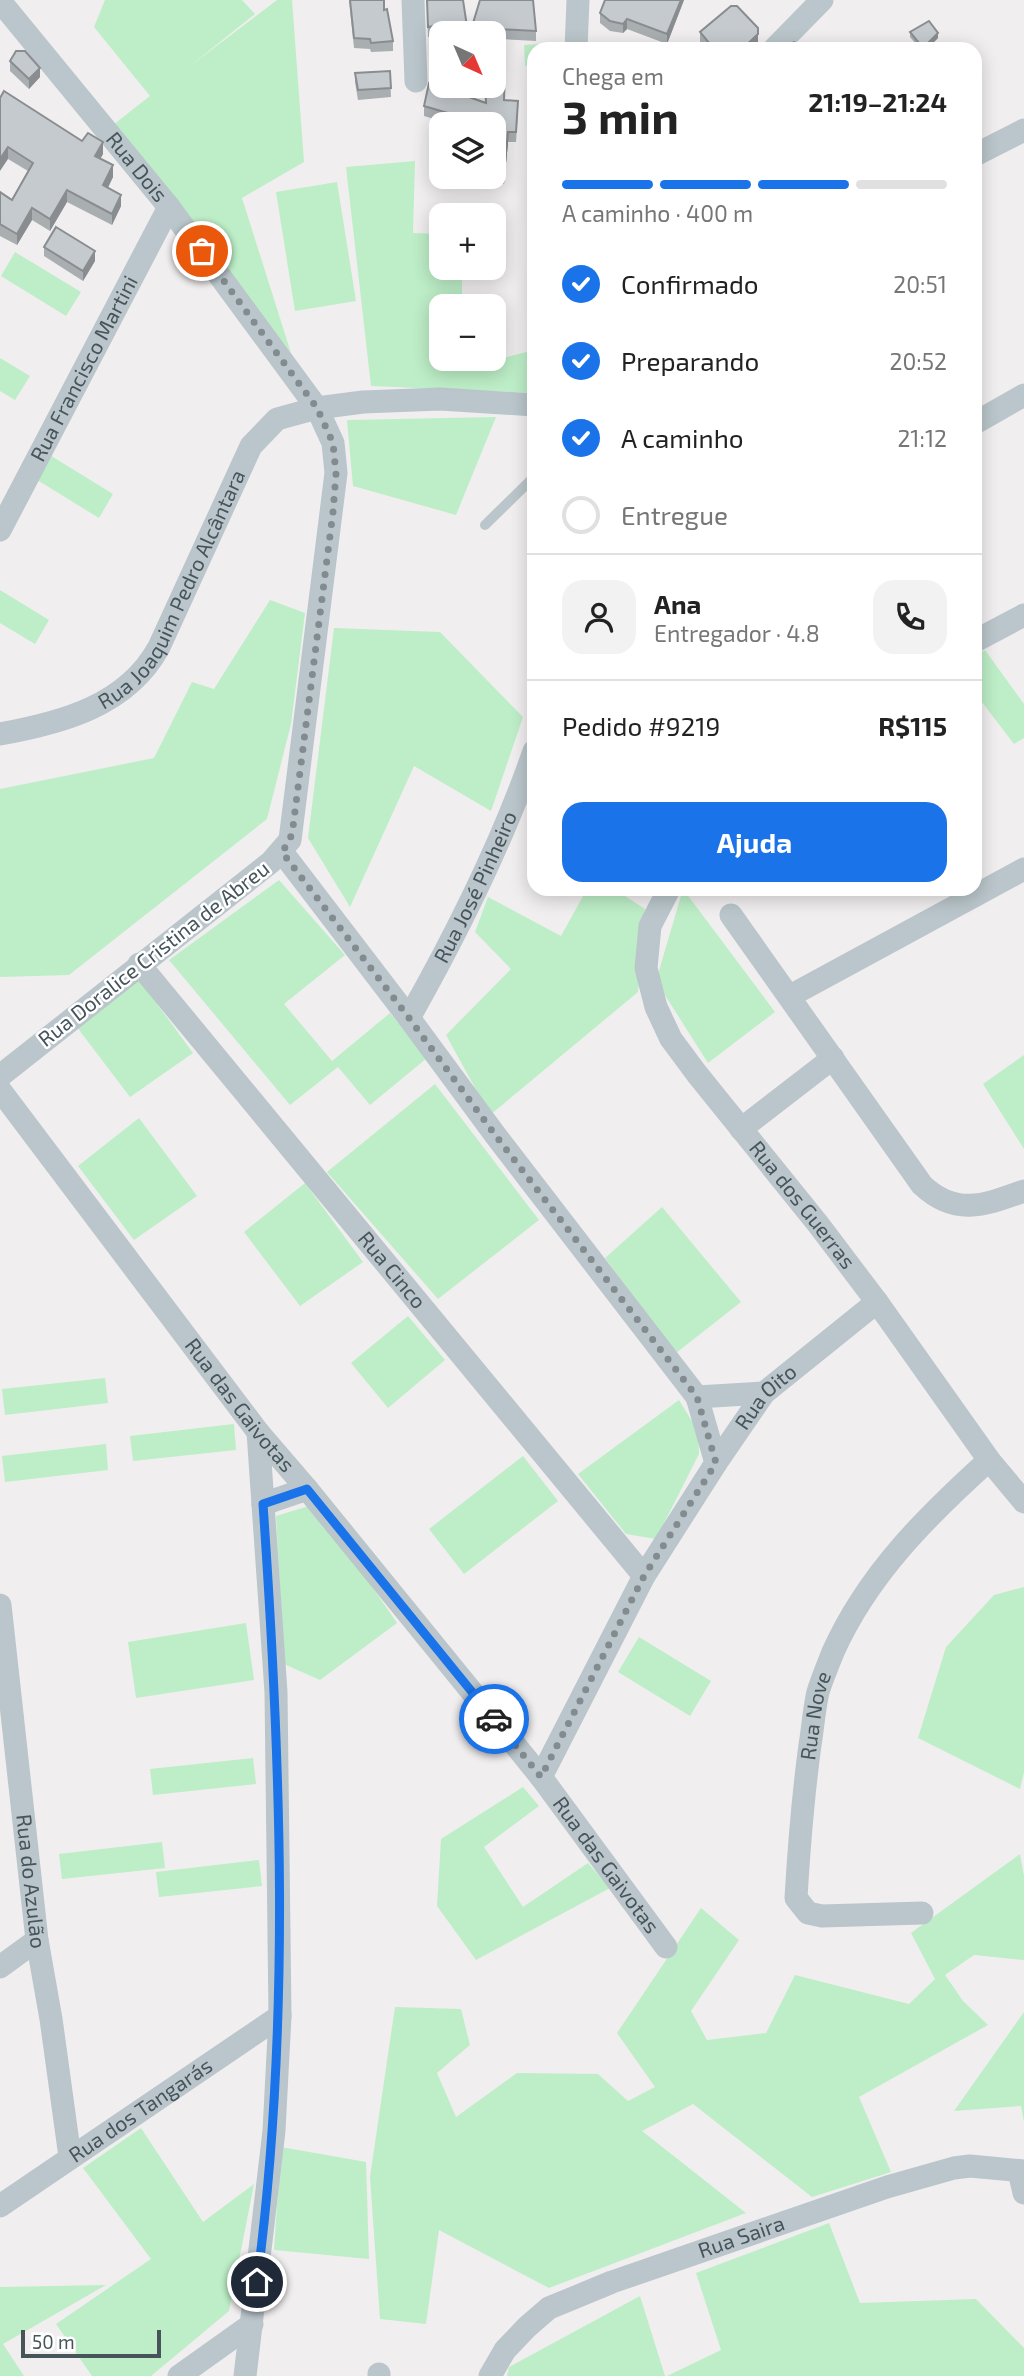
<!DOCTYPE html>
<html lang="pt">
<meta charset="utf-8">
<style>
:root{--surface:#fff;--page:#f2f2f2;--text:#222;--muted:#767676;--line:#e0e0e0;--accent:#1a73e8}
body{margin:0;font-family:"Exo 2",sans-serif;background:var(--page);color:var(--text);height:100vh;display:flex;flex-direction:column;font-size:26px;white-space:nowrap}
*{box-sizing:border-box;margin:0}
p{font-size:23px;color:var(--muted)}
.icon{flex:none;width:38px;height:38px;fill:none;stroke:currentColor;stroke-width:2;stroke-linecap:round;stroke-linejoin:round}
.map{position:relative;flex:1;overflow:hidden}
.details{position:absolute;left:527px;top:42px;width:455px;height:854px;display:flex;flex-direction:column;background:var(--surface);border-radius:21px;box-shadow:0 4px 18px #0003}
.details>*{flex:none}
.needle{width:46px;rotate:136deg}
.controls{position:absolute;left:429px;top:21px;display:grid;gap:14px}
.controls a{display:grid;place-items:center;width:77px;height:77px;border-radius:14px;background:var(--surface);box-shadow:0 4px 18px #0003;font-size:35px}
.scale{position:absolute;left:21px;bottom:18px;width:140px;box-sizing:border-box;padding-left:7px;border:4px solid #47555b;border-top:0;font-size:19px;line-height:24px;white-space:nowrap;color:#47555b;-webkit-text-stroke:5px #fff;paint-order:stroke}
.pin{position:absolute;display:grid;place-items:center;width:60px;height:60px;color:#fff;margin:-30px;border:4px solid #fff;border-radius:50%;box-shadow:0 2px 7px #0007}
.courier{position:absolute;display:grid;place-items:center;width:70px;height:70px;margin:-35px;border:5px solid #1a73e8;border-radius:50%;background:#fff;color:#222;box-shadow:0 2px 9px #0007}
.overview em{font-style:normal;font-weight:700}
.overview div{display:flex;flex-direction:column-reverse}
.overview{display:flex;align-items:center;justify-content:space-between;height:119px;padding:0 35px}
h1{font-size:46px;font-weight:700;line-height:52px}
.bar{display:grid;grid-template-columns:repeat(4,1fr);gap:10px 7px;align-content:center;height:84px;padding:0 35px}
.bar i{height:9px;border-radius:5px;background:var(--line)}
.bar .selected{background:var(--accent)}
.bar p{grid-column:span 4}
.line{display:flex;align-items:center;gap:18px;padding:0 35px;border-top:2px solid var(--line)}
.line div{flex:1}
.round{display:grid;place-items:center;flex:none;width:74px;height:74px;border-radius:21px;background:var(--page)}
ol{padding:0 35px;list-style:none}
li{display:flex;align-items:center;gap:21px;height:77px}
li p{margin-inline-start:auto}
li .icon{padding:7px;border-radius:50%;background:var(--accent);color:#fff;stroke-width:4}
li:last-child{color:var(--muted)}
li i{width:38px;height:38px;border:4px solid var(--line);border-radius:50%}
.primary-button{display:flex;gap:14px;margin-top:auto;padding:14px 35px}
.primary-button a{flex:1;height:80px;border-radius:21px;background:var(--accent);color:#fff;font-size:28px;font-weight:700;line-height:80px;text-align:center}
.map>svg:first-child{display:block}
</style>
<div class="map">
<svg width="1024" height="2376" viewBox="0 0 1024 2376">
<rect width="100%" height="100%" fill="#f1eeef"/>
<path fill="#bdeec7" d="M105,0h137l13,14 -65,52 87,-66h15l12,162 -62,36 49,155 -178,-228 37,-29 -56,-69z
M556,43v6h-22v16l-9,1 -1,-21z
M415,161l-2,72 28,1v34h21v38h-21v53h21v10l72,-19v43l-163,-7 -25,-219z
M337,182l19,119 -61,10 -19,-119z
M15,252l66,40 -15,24 -65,-40z
M0,358l30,18 -15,24 -15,-9z
M496,417l-40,98 -103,-29 -6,-66z
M48,454l65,40 -14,24 -65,-40z
M0,590l49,30 -14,24 -35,-21z
M270,600l35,13 -14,111 -24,95 -198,156 -69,2v-188l154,-31 38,-76 22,7z
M334,628l106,4 83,85 -32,94 -77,-45 -64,141 -42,-69z
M985,650l39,54v34l-10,6 -39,-51v-37z
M279,880l66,75 -61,49 48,57 58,-48 37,45 -57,47 -32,-38 -48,38 -121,-145z
M587,889h27l31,20 -7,83 -148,123 -44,-80 65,-66 -36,-37 13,-35 73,39z
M683,889l92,123 -67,51 -52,-82z
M135,974l58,79 -63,44 -57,-75z
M1024,1055v94l-41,-65z
M435,1084l104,136 -101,79 -111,-127z
M139,1118l58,78 -63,44 -56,-74z
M305,1183l58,79 -63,44 -56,-74z
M662,1207l79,95 -65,51 -71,-95z
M408,1316l37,44 -57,48 -37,-45z
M105,1378l3,25 -103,12 -3,-26z
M679,1400l19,31 1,23 -43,85 -30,-5 -48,-60z
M234,1424l2,26 -103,11 -3,-25z
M106,1444l2,26 -103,12 -3,-26z
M523,1456l35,45 -94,73 -35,-45z
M315,1504l82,119 -77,57 -36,-16 -8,-148z
M1024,1587v185l-4,17 -102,-51 28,-91 48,-52z
M246,1623l8,57 -118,18 -8,-56z
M639,1637l72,44 -21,35 -72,-44z
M253,1758l3,26 -103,11 -3,-26z
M523,1787l16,19 -55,41 39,60 65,-44 22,25 -134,72 -39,-54 4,-67z
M162,1842l3,26 -103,11 -3,-25z
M1020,1854l4,22v84l-50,-5 -29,20 18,26 25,24 -129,72 32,75 -79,25 -119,-93 -51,27 104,82 -197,75 -110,-58 -13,94 -46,-5 -10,-142 25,-170 66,2 9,36 -33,28 19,44 61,-44 81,1 30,27 27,-14 -38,-54 84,-125 38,32 -48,71 16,29 59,-7 29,-58 114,29 26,-25 -24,-46z
M259,1860l3,26 -103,11 -3,-25z
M1024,2012v110l-3,-16 -67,5z
M141,2128l62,94 51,-38 -25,127 -78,65h-59l-36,-52 95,-65 -68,-91z
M281,2147l85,15 3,97 -95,-9z
M829,2223l31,80 116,-4 48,49v28h-357l54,-26 -25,-77z
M106,2285l-103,59 21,32h-24v-89z
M640,2296l25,80h-158l2,-9z"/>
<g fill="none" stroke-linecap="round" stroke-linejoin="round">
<path stroke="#bac6cb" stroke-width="10" d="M485,525l49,-48"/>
<g stroke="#bac6cb" stroke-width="23">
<path d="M413,0l3,81"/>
<path id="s1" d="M0,1l169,206 148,201 16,35 3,30 -46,367 -19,22 -271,214"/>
<path d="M576,49l2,-49"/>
<path d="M774,49l48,-49"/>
<path d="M975,155l49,-25"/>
<path d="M975,423l49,-28"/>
<path id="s2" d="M0,530l169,-323"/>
<path d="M975,641l49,-26"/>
<path id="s3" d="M0,734c61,-11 127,-28 159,-87l92,-201 26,-27 40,-11 46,-6 77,-3 94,6"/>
<path d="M282,852l127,166 87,118 201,261 67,-4"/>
<path id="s4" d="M669,889l-19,37 -4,42 10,39 15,32 26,35 121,150 59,78 112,158 35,42"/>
<path d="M731,915l191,270c34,32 63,20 102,6"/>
<path id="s5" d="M139,964l505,612"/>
<path d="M790,996l234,-127"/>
<path id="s6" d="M409,1018c48,-85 93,-174 125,-267"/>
<path id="s7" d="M0,1090l258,342 49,57 234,288 125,170"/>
<path d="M741,1129l92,-71"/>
<path d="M697,1397l19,66"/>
<path d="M263,1504l44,-15"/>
<path id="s8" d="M0,1605l37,335 14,79 19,138"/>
<path id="s9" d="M541,1777l103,-201 72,-113 48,-70 113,-91"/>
<path id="s10" d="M922,1913l-100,3 -14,-3 -12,-15c3,-51 7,-102 14,-153 3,-18 4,-36 8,-53 4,-13 10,-27 15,-40 35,-78 94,-136 156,-192"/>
<path d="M0,1967l37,-27"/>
<path d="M1019,2171l5,22"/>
<path id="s11" d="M0,2206l280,-190"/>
<path d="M179,2376l73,-52"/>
<path d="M245,2376l29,-245 6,-115 -4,-324 -18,-260"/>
<path d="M379,2376v-2"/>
<path id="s12" d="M490,2376l15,-26 22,-23 22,-19 63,-26 275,-95 67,-19 16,-2 54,5"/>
</g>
</g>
<path fill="#a9aeb1" d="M349,0h35v10l9,31v10l-22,1 -1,-3 -16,-1z
M427,0l41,33h-27v3l-13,1z
M480,0l56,31v10l-37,-2 5,61 14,11 -2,31h-8l-4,42 -37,4v-11h27v-53h-43l-27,-8v-10l62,-4 -2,-16h10z
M605,0h79l-17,44 -40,-15 -4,4 -13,-2 -10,-8v-10z
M700,32l58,12 -6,5h-46l-6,-7z
M910,32l28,6 -11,11h-7l-10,-12z
M10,61l30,16 -11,12 -19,-18z
M390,71l1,26 -33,3 -3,-18v-9z
M0,98l103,56 -3,5 13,18 -5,11 13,18 -9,19 -45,-23 -17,29 -18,-11 -15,25 -17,-9v-44l12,8 16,-29 -20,-12z
M44,247l51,14 -12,20 -39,-25z"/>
<path fill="#8a8d90" d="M681,0h3l-17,44v-10z
M627,19v10l-4,4v-9z
M938,33v5l-11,11h-4z
M758,34v10l-6,5h-10z
M40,68v9l-11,12v-10z
M508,132v10l-4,42v-10z
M103,142v12l-8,14v-12z
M8,147v12l-8,12v-12z
M113,165v12l-10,20v-12z
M67,190v12l-17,29v-12z
M121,195v11l-9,19v-11z
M32,208v12l-15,25v-11z
M95,251v10l-12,20v-10z"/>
<path fill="#c5cace" stroke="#8a8d90" stroke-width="2" d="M350,0h34v10l3,-1 6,32 -22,2 -1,-4 -16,-1z
M427,0h36l5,33h-26l-1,-8 -13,2z
M480,0h53l3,31 -38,-2 4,41h3l-1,30 14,1 -2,31h-8l-4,42 -10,1v-51h-26v-5l-44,-13 5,-23 57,20 -1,-17h9v-53h-24z
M605,0h76l-14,34 -40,-15 -4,5 -13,-3 -10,-8z
M731,6h6l21,22v6l-16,15h-28l-14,-17z
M929,21l9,12 -15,15 -13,-16z
M794,42l6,7h-16z
M16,51h9l15,17 -11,11 -19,-18z
M390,71l1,17 -33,2 -3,-17z
M4,91l78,50 6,-8 15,9 -8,14 18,9 -10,20 18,10 -9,19 -45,-24 -17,29 -18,-11 -15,26 -17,-10v-32l12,8 21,-37 -25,-16 -8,12v-61z
M56,227l39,24 -12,20 -39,-24z"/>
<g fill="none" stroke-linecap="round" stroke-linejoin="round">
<path stroke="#828b8f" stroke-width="7" stroke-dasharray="0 12.6" d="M202,251l115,157 16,35 3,31 -3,38 -40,315 -3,13 -8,12 127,166 87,118 201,261 19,66 -72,113 -103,201 -47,-58"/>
<path stroke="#1a73e8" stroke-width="9" d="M257,2282c34,-258 24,-519 6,-778l44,-15 187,230"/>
</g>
<g text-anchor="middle" stroke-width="5" stroke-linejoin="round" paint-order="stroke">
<g font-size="21" fill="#47555b" stroke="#fff">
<text dy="7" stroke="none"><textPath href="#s1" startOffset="215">Rua Dois</textPath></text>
<text dy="7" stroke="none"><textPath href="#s2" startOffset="182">Rua Francisco Martini</textPath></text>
<text dy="7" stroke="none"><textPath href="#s3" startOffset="243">Rua Joaquim Pedro Alcântara</textPath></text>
<text dy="7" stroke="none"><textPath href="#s6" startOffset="147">Rua José Pinheiro</textPath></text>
<text transform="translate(154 954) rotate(-38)" y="7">Rua Doralice Cristina de Abreu</text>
<text dy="7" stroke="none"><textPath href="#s4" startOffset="371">Rua dos Guerras</textPath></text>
<text dy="7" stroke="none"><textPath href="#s5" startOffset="397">Rua Cinco</textPath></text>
<text dy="7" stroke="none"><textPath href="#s9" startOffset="443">Rua Oito</textPath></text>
<text dy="7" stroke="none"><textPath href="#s7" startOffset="396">Rua das Gaivotas</textPath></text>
<text dy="7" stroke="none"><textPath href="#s10" startOffset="317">Rua Nove</textPath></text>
<text dy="7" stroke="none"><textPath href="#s7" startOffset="984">Rua das Gaivotas</textPath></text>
<text dy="7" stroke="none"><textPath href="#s8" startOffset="278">Rua do Azulão</textPath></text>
<text dy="7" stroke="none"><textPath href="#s11" startOffset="170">Rua dos Tangarás</textPath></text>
<text dy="7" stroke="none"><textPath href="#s12" startOffset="296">Rua Saira</textPath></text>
</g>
</g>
</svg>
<div class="controls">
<a><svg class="needle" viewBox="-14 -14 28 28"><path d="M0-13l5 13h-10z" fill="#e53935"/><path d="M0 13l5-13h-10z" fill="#767676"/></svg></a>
<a><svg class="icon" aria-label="layers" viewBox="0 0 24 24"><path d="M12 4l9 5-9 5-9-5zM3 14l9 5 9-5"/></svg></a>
<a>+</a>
<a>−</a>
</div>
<div class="scale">50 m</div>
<div class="pin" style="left:202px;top:251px;background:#ea580c"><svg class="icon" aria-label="bag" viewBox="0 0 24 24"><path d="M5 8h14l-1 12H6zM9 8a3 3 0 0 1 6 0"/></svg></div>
<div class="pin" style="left:257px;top:2282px;background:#1f2937"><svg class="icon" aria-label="home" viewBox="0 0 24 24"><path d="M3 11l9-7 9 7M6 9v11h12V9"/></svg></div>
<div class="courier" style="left:494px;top:1719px"><svg class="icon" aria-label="car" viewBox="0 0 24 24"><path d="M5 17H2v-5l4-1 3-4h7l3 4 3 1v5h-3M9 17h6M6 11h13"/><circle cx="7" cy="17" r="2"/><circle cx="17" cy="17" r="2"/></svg></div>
<section class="details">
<div class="overview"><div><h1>3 min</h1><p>Chega em</p></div><em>21:19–21:24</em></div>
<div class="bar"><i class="selected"></i><i class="selected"></i><i class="selected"></i><i></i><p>A caminho · 400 m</p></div>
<ol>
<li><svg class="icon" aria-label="check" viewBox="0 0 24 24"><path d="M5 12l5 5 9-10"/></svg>Confirmado<p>20:51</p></li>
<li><svg class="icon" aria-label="check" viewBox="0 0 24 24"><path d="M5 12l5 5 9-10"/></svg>Preparando<p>20:52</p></li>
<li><svg class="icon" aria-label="check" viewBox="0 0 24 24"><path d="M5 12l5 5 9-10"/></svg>A caminho<p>21:12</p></li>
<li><i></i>Entregue</li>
</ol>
<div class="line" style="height:126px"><a class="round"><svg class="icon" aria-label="person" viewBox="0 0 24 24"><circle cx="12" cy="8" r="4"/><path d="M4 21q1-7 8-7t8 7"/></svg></a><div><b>Ana</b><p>Entregador · 4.8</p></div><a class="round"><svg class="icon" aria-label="phone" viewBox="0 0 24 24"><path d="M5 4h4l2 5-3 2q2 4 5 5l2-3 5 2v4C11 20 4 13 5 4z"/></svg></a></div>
<div class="line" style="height:91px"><div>Pedido #9219</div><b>R$115</b></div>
<div class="primary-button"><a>Ajuda</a></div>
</section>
</div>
